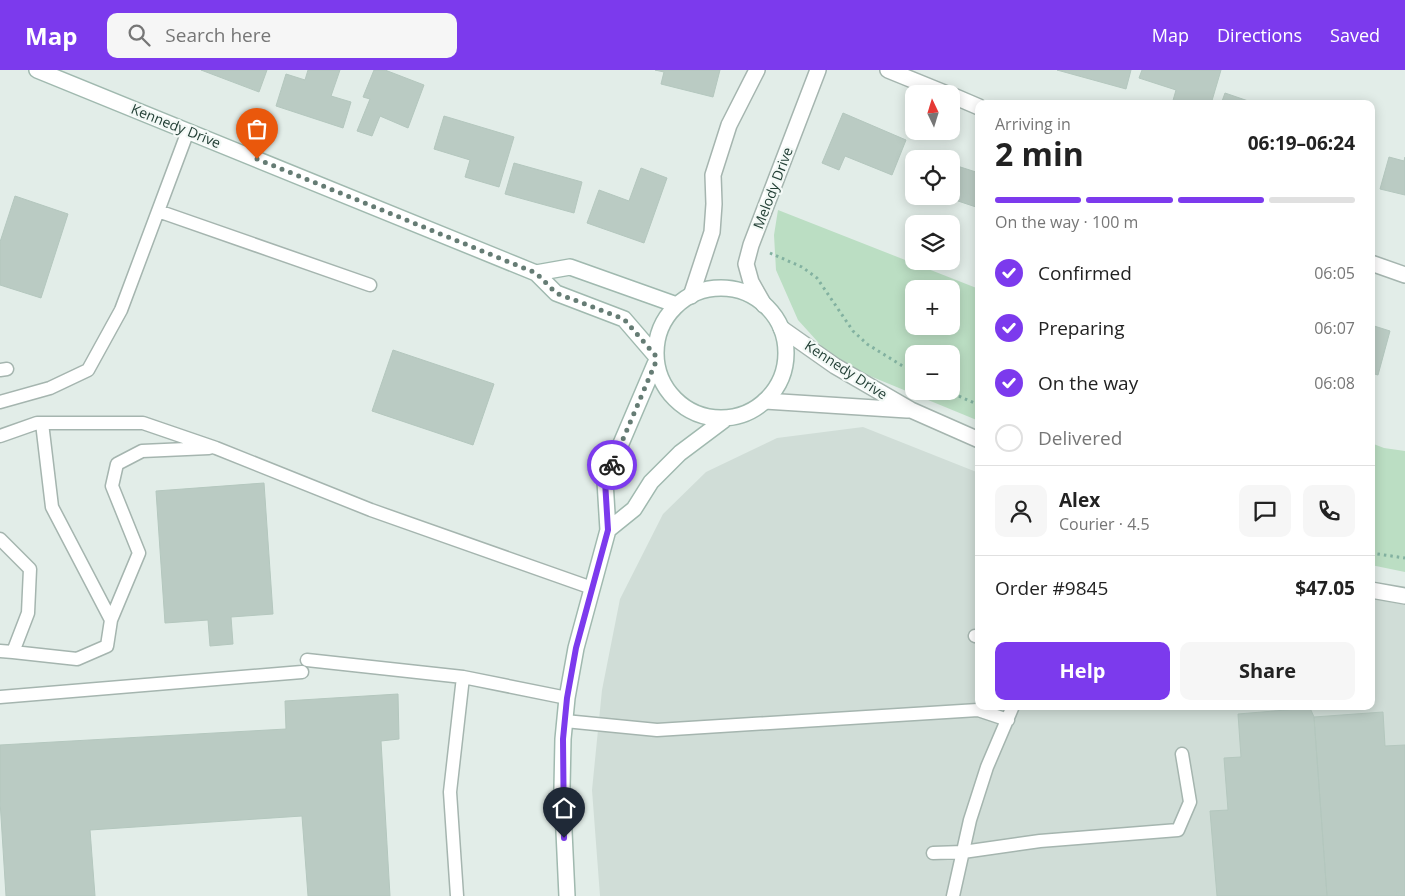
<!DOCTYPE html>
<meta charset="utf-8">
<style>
:root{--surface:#fff;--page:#f6f6f6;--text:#222;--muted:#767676;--line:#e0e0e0;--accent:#7c3aed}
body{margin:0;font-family:"Open Sans",sans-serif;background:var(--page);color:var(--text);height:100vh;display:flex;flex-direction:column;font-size:19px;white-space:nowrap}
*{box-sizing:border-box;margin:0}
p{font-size:16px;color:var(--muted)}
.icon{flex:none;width:28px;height:28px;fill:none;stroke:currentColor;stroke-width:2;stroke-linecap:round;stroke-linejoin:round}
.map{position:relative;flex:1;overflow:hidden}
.panel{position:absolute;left:975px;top:30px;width:400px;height:610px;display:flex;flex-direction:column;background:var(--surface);border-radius:10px;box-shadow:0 2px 12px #0003}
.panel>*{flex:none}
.needle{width:32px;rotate:356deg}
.controls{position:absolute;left:905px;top:15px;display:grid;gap:10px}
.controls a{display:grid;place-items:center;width:55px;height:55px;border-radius:10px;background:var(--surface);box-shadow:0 2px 12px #0003;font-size:25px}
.pin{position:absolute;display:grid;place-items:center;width:42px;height:42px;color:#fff;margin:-51px -21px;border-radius:50% 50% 50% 0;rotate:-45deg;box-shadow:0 0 5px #0007}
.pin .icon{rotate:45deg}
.courier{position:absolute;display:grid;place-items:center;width:50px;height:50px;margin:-25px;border:4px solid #7c3aed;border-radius:50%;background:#fff;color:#222;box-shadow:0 1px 6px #0007}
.summary em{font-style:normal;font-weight:700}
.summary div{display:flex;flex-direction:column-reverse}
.summary{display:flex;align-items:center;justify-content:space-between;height:85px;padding:0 20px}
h1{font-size:32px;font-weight:700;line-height:38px}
.bar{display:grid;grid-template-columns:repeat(4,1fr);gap:8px 5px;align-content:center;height:60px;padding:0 20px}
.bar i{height:6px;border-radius:4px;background:var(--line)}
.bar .on{background:var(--accent)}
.bar p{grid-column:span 4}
.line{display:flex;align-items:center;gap:12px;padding:0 20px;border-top:1px solid var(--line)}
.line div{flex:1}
.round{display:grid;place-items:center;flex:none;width:52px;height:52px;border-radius:10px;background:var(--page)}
ol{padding:0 20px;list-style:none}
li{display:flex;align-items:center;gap:15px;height:55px}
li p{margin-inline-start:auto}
li .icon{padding:5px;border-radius:50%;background:var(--accent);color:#fff;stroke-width:4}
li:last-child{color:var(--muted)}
li i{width:28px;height:28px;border:2px solid var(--line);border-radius:50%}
.action{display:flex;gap:10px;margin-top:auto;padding:10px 20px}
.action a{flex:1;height:58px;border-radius:10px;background:var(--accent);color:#fff;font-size:20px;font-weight:700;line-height:58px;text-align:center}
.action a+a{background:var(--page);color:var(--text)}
header{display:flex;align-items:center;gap:30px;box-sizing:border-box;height:70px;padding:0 25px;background:var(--accent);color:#fff}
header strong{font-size:24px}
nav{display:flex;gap:28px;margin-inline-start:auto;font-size:18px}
.search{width:350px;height:45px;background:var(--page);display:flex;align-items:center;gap:12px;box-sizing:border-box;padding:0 18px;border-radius:10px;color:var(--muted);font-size:19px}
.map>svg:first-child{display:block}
</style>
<header>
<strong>Map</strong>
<div class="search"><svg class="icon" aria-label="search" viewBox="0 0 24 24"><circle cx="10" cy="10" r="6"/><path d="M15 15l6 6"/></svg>Search here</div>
<nav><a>Map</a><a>Directions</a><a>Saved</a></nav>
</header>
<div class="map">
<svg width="1405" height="826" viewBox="0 0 1405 826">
<rect width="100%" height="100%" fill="#e2ede8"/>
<path fill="#d0ddd7" d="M863,357l116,46v233h392v-108l34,7v291h-805l-8,-106 10,-100 18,-91 43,-85 43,-42 71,-34z"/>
<path fill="#bbdec3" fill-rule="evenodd" d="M778,140l201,79v132l-143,-59 -38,-42 -22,-50 -2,-35zM914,219h37v37h-37zM914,284h37v37h-37z
M1371,373l13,5 21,3v121l-34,-7z"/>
<path fill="#bacbc3" stroke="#b4c7be" d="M201,0h66l-8,22z
M308,0h32l-9,26 20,6 -8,26 -67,-22 10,-32 19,6z
M374,0h11l39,15 -16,43 -28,-12 -8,20 -15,-5 13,-32 -7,-2z
M655,0h65l-7,27 -52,-13 3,-12z
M1057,0h74l-5,19z
M1142,0h79l-10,34h-39l4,-14 -37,-12z
M1225,23l32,11h-36z
M843,43l63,27 -14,35 -47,-19 -6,14 -17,-7z
M444,46l70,21 -15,50 -34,-10 5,-17 -36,-11z
M918,83l17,6h-19z
M1389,87l15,4 1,-4v38l-25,-6z
M514,93l68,19 -8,31 -69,-19z
M914,94v23l-7,-2z
M951,94l28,9v35l-36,-12h8z
M641,98l26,10 -23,65 -57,-20 12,-33 30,11z
M15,126l53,18 -27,84 -41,-13v-43z
M1371,255l19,6 -12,44 -7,-2z
M393,280l101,34 -21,61 -101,-34z
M264,413l9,131 -42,3 2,27 -23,2 -2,-26 -43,3 -9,-132z
M398,624l1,45 -18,2 9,155h-82l-6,-80 -212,14 5,66h-89l-6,-95v-56l286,-16 -1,-28z
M1310,638l4,9 13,179h-110l-7,-85 18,-1 -4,-52 17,-1 -3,-43z
M1383,642l2,34 20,-1v151h-78l-13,-179z"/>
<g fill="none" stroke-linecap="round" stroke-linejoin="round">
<defs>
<path id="lane" d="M158,141l212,74
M0,300l7,-1
M0,332l50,-14 38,-18 33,-60 67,-179
M0,366l37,-13h106l73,25 155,62 221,78
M0,469l30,30 -2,44 -15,39 -13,-1
M111,550l28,-67 -27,-67 5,-22 25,-13 67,-3
M975,566l4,1
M13,582l64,7 30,-13 4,-26 -59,-113 -10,-84
M307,590l156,17 104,21
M0,627l302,-25
M565,651l92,9 321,-20 30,10
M933,783l30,-1 77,-11 138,-11 12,-28 -8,-48
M457,826l-7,-104 13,-115
M953,826l17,-76 17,-53 26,-61"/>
<path id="street" d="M888,0l59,24
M951,25l28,12
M1371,193l34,12
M691,226l21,-64 2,-28 -1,-29 16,-50 28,-55
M764,235l-13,-23 -5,-18 5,-19 67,-175
M781,258l54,38 76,44 68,30
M765,331l142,9
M1371,520l34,6"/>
<path id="secondary" d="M37,0l499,203 20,20 68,26 31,36
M536,203l34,-6 104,37
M656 283a65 65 0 1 1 130 0a65 65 0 1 1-130 0Z
M608,460l26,-21 17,-27 29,-29 44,-33
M567,826l-5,-108 1,-49 4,-41 9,-50 32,-118 -3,-49 50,-117"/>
</defs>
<use href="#lane" stroke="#a5b5af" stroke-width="15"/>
<use href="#street" stroke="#a5b5af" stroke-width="18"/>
<use href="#secondary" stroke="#a0b9af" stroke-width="18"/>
<path stroke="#82b1a0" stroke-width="3" stroke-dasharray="2.5 4" stroke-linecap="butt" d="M770,183l32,14 15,11 36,53 14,13 47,29
M947,321l32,14
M1371,483l34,5"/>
<use href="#lane" stroke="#fff" stroke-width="12"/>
<use href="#street" stroke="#fff" stroke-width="15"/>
<use href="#secondary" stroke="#fff" stroke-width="15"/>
</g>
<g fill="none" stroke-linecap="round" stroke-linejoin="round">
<path stroke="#657c74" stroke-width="5" stroke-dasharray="0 9" d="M257,89l279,114 20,20 68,26 31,36v9l-43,101"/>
<path stroke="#7c3aed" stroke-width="6" d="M564,768l-1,-99 4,-41 9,-50 32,-118 -3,-49 7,-16"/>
</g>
<g text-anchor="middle" stroke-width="4.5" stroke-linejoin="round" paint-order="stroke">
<g font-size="14" fill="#223f35" stroke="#f3f9f6">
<text transform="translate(176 56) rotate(22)" y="5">Kennedy Drive</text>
<text transform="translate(773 118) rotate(-69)" y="5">Melody Drive</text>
<text transform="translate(846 300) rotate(33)" y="5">Kennedy Drive</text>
</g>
</g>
</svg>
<div class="controls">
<a><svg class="needle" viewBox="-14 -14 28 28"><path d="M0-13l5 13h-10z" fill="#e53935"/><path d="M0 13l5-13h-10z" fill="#767676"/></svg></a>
<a><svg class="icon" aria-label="locate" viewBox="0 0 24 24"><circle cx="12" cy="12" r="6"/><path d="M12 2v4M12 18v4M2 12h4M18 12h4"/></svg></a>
<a><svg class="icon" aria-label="layers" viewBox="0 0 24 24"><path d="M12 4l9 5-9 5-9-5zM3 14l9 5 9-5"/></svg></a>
<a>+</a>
<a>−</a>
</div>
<div class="pin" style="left:257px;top:89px;background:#ea580c"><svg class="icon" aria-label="bag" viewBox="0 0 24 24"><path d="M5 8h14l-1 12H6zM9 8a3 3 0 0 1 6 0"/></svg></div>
<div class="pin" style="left:564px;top:768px;background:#1f2937"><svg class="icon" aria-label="home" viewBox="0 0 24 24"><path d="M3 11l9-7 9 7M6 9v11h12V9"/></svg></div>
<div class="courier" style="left:612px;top:395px"><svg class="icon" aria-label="bike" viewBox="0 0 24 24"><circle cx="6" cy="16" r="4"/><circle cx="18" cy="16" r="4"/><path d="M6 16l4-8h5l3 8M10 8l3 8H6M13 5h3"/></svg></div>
<section class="panel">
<div class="summary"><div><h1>2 min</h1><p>Arriving in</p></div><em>06:19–06:24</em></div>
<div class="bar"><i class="on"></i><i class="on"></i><i class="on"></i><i></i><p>On the way · 100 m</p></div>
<ol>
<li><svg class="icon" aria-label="check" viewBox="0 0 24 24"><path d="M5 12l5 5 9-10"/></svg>Confirmed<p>06:05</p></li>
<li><svg class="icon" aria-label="check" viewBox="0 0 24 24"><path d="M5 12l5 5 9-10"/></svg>Preparing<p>06:07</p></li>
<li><svg class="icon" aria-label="check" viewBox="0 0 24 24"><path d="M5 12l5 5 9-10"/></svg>On the way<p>06:08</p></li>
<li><i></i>Delivered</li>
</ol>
<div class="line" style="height:90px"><a class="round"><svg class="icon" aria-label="person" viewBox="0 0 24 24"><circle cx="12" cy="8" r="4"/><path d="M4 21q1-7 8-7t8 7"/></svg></a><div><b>Alex</b><p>Courier · 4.5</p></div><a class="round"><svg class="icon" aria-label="chat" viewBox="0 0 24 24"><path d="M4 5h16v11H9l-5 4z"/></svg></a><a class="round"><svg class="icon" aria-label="phone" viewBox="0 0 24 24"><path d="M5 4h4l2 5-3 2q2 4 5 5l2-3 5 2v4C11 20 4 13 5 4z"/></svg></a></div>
<div class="line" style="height:65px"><div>Order #9845</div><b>$47.05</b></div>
<div class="action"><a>Help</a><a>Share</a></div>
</section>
</div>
